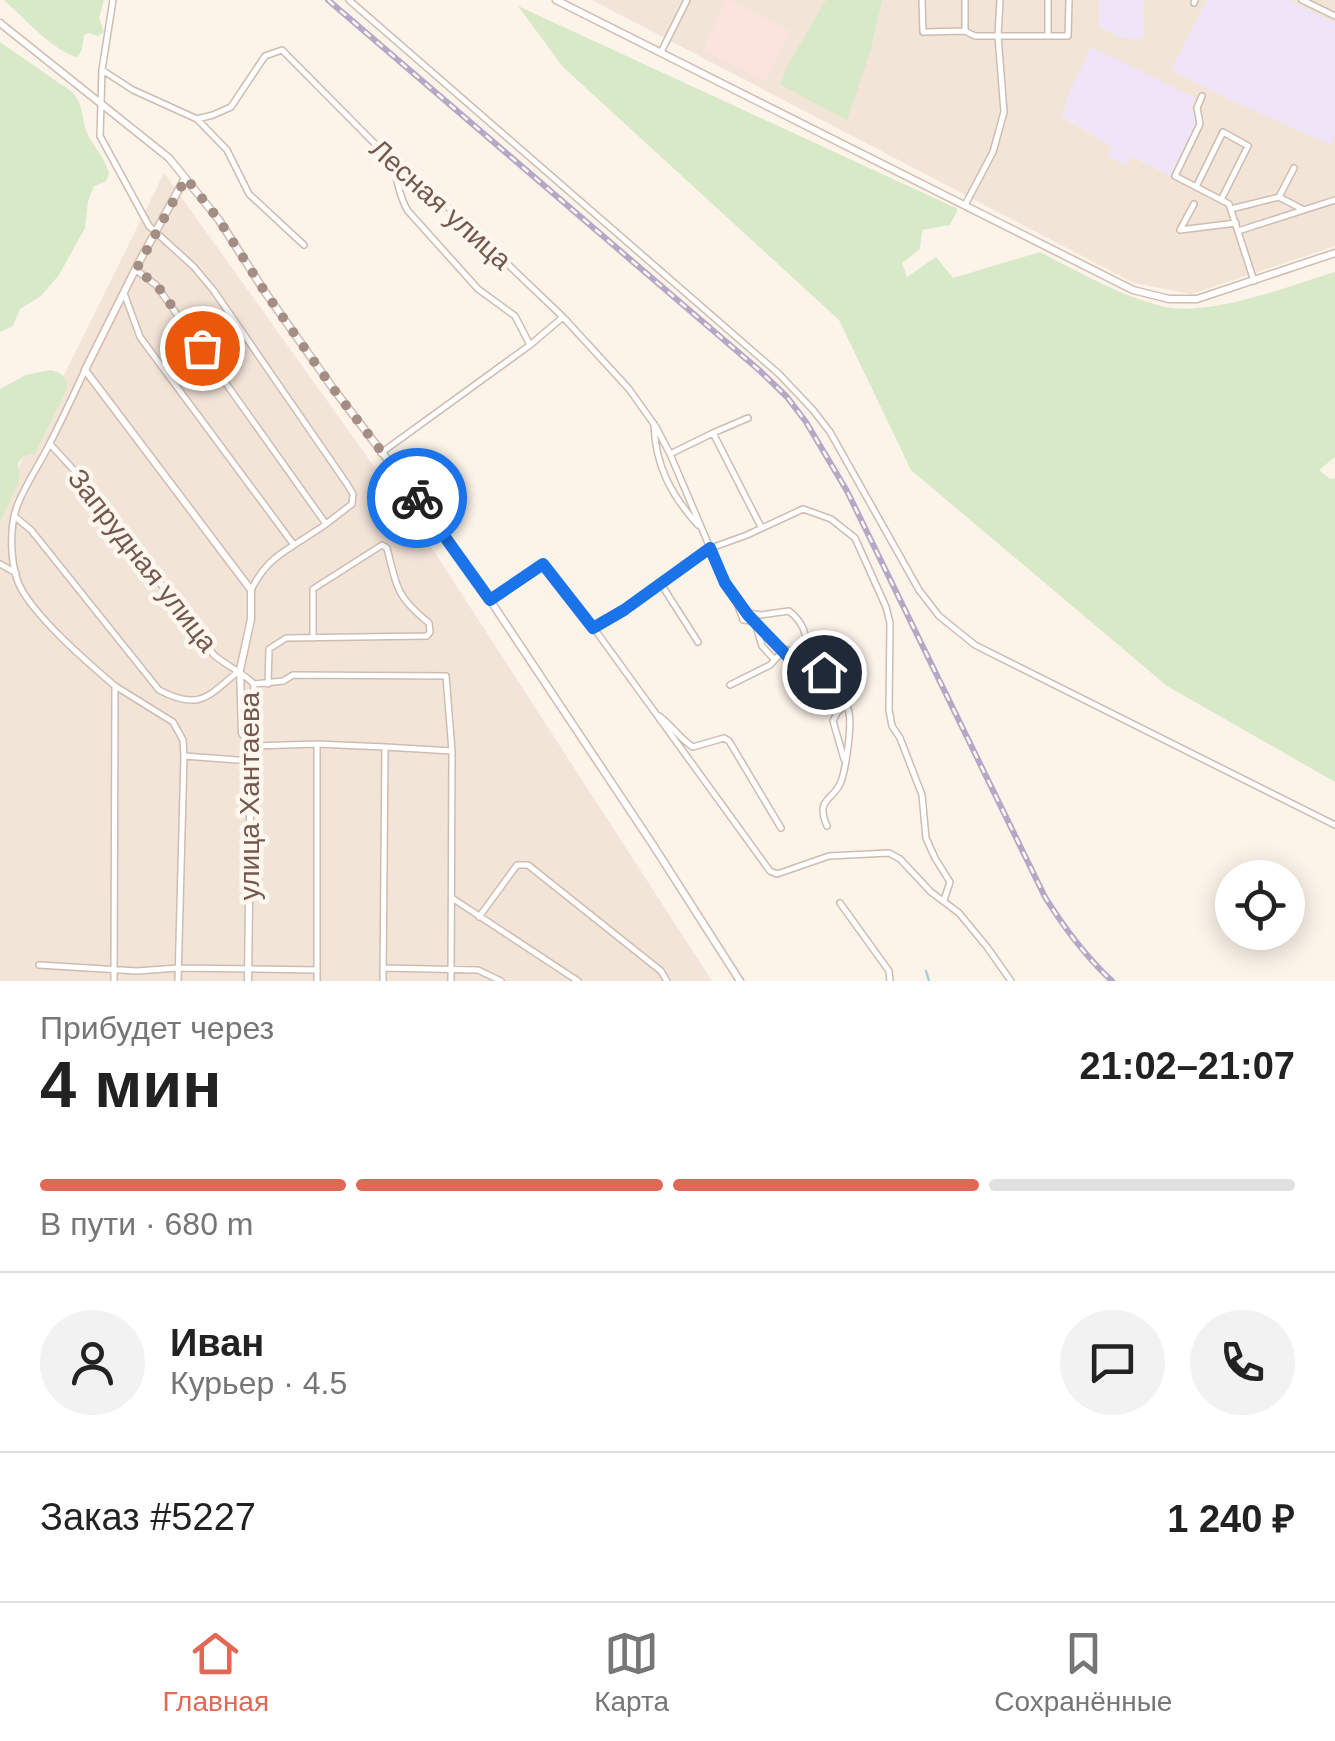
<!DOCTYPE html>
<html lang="ru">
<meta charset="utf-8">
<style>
:root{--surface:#fff;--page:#f2f2f2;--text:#222;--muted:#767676;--line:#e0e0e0;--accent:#e06854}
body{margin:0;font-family:Helvetica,sans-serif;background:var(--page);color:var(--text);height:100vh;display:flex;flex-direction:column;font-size:38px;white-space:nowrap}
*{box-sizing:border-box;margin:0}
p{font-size:32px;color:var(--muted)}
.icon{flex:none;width:55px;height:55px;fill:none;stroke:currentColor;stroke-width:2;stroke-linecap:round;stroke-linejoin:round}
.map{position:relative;height:981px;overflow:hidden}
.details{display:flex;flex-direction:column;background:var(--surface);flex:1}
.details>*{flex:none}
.tools{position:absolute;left:1215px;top:860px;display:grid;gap:20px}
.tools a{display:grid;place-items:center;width:90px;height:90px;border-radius:50%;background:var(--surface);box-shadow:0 5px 25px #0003;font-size:50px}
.pin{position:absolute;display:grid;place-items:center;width:85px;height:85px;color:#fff;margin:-42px;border:5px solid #fff;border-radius:50%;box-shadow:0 2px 10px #0007}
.courier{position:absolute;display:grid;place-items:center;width:100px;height:100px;margin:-50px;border:8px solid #1a73e8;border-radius:50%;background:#fff;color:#222;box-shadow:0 2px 12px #0007}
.head em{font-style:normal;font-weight:700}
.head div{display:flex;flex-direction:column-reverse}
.head{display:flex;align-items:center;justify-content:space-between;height:170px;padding:0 40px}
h1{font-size:65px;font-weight:700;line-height:75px}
.bar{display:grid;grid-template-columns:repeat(4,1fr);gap:15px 10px;align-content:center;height:120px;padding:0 40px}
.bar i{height:12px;border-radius:8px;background:var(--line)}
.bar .selected{background:var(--accent)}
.bar p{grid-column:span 4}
.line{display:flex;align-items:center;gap:25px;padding:0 40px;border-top:2px solid var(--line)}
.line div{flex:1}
.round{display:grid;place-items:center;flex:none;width:105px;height:105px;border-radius:52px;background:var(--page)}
.tab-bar{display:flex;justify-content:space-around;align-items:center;height:140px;border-top:2px solid var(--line);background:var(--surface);font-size:28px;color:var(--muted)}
.tab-bar a{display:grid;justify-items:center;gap:5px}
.tab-bar .selected{color:var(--accent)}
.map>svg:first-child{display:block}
</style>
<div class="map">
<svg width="1335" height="981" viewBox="0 0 1335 981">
<rect width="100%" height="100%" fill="#fcf3e9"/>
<path fill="#f3e4d8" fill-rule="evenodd" d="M592,0h507v27l44,12v-39h192v246l-144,48 -57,-11zM1194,98l-4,10 5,7 -25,61 -39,-20 -22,-1 4,-8 -51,-30 5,-13z
M164,173l262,366 286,442h-712v-476z"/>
<path fill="#fbe4dd" d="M726,0h4l60,31 -25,50 -62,-31z"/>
<path fill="#f0e5f8" d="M1099,0h44l1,39 -21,-1 -24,-11z
M1207,0h81l47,23v113l-4,9 -98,-44 -62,-31z
M1091,47l104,51 -4,10 4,7 1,7 -26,54 -39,-20 -4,9 -19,-9 4,-9 -51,-31 6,-11 -2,-3z"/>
<path fill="#d8e9c7" d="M4,0h100l-5,18 5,14 -6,4 -9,-3 -5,2 -2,14 -4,8c-23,-4 -56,-41 -74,-57z
M826,0h56l-12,52 -23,68 -66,-35 5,-17z
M518,6l440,203 -8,16 -28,5 -2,19 -18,14 5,14 29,-20 17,21 87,-26c39,20 78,43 121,54 48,12 127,-20 174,-34v185l-16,13 11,9 5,-1v304l-168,-96 -256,-216 -72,-150 -276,-253z
M0,42l72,50c14,15 8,28 17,45 7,12 16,22 20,36l-3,8 -12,5 -6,15 -3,27 -26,47 -18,21 -21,13 -7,17 -13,6z
M51,370c12,3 15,7 16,19l-32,64 -11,3 -6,7 1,19 -19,40v-133l26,-14z"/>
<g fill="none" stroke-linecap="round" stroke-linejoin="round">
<path stroke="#a4d3d6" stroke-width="2.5" d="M926,971l3,10"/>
<defs>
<path id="street" d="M113,0l-11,70 -2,66 49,90 45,41 20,24 133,193 6,10 -1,10 -26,20 -170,-239 -20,-15
M349,0l430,374 34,36 17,22 89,158 20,26 36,29 360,180
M922,0l1,32 42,-1 10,5h93l1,-36
M1302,0l33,16
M1194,3l1,-3
M965,31v-31
M1048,36v-36
M661,52l26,-52
M102,70l31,20 64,29 16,-4 18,-8 34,-51 17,-6 109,110 59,49 113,108 66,72 27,38 14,27 55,129 23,32 45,48 6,5 25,4
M1202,96l-5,12 3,16 -25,52 54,28 25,77
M197,119l30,31 22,44 55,51
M391,161c7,17 7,35 17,50l70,78 37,27 15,29
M1196,187l27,-55 25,14 -27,54
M1279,197l23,12
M1194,204l-14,26 56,-7
M965,205l28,-53 11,-40 -6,-76 2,-36
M1231,209l48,-12 15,-29
M1238,231l97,-31
M124,293l16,44 154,208c-21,13 -32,23 -43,45
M85,370c-12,26 -24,52 -37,77 -10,20 -25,41 -32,62 -7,23 -6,63 7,83 19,31 64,70 92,94
M654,424c1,41 17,71 44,101
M713,433l48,94
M50,444l33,36 131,175c13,11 28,17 40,29l-3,62 66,-2v237
M381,453l149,-108 33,-28
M670,454l43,-21 35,-15
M14,516l17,14 128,160c42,22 50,5 81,-20
M294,545l31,-20
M0,564l16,9
M661,584l37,58
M490,600l53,-36 50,63 177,244 7,3 52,-18 60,-3 11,6 31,33 28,21 28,34 24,34
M737,603l6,17 9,1
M749,613l11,2 29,-4c13,10 21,26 15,41
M756,626l6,20 12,13
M593,627l30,-16 88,-63 36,-13 56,-26 28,10 24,19 31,69 4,16 -1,87 3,16 8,12 22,57 4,43 9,20 15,24 -6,18
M782,649c17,3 31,5 40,21 4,6 4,8 8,13 7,9 15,14 18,26 5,13 -2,56 -6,70 -6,22 -28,17 -15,47
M254,684l29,-3 10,-6 153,1 6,75
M268,684l1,-35 17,-11 141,-2 3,-4 -1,-9c-33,-27 -32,-35 -42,-75l-5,-3 -69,44v49
M730,685l40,-20 12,-13
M659,716c14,10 22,24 34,31l31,-9 5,3 52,87
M317,744l68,3 -2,234
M385,747l67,4 -1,230
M844,759l-11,-38 4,-8 9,-10
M452,898l126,83
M840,903l49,68 1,10
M479,917l38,-52h11l133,106 6,10
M39,965l98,6 41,-3 139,2
M383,968l95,2 23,11
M114,981l1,-295 58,36 10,18 1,16
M178,981l6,-225 67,5"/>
<path id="secondary" d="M556,0l577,290 36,9h28l138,-46
M0,23l169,135 50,62 46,72 67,95 101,132 57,81 163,245 87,136
M185,178l-47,86 -53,106 166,220v29l-11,51 2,63 9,13 -3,235"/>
</defs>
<use href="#street" stroke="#cfbcb1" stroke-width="8"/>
<use href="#secondary" stroke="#d2bcaf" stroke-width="9"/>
<use href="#street" stroke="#fff" stroke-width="5"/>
<use href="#secondary" stroke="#fff" stroke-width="6"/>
<defs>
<path id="rail" d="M328,0l431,370 28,27 19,25 41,69 198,406c20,32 40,59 67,84"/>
</defs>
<use href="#rail" stroke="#b5a7c6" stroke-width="6"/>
<use href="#rail" stroke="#fef7ef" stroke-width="2.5" stroke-dasharray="8" stroke-linecap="butt"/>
</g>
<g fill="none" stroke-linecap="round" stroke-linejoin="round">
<path stroke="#a48e84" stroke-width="10" stroke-dasharray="0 18" d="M202,348l-46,-64 -20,-14 50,-92 33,42 46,72 67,95 85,111"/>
<path stroke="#1a73e8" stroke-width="12" d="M417,498l73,102 53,-36 50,64 31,-18 86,-62 15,35 23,32 51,53 25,4"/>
</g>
<g text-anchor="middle" stroke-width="9" stroke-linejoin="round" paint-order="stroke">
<g font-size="28" fill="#75584d" stroke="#fef7ef">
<text transform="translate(441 204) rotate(42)" y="10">Лесная улица</text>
<text transform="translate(143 560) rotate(52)" y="10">Запрудная улица</text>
<text transform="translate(249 796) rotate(-90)" y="10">улица Хантаева</text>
</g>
</g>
</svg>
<div class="tools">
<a><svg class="icon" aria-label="locate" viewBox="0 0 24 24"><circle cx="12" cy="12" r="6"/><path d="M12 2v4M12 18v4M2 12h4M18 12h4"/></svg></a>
</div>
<div class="pin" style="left:202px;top:348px;background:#ea580c"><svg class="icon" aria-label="bag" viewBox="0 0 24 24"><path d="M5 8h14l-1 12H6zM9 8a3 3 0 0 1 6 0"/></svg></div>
<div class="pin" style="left:824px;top:672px;background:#1f2937"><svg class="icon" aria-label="home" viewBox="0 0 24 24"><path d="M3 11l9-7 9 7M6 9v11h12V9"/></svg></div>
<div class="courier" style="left:417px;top:498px"><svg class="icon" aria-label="bike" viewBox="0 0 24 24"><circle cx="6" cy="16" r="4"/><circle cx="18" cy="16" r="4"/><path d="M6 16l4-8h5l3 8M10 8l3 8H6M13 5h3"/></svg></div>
</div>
<section class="details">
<div class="head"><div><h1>4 мин</h1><p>Прибудет через</p></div><em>21:02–21:07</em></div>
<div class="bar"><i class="selected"></i><i class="selected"></i><i class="selected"></i><i></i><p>В пути · 680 m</p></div>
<div class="line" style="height:180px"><a class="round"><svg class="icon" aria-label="person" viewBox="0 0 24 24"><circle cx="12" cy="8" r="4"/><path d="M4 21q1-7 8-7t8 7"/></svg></a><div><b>Иван</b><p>Курьер · 4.5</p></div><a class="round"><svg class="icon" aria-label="chat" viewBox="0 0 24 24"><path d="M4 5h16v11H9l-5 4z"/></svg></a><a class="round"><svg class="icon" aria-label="phone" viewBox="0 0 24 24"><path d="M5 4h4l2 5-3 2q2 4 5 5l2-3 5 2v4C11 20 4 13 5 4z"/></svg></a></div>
<div class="line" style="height:130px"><div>Заказ #5227</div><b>1 240 ₽</b></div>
</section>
<nav class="tab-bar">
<a class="selected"><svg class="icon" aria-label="home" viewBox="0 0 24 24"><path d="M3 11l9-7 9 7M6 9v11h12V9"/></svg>Главная</a>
<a><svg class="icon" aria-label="map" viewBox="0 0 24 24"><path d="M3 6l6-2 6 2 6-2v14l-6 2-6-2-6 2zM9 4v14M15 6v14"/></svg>Карта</a>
<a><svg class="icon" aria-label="saved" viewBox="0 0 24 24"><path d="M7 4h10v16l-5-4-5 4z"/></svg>Сохранённые</a>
</nav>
